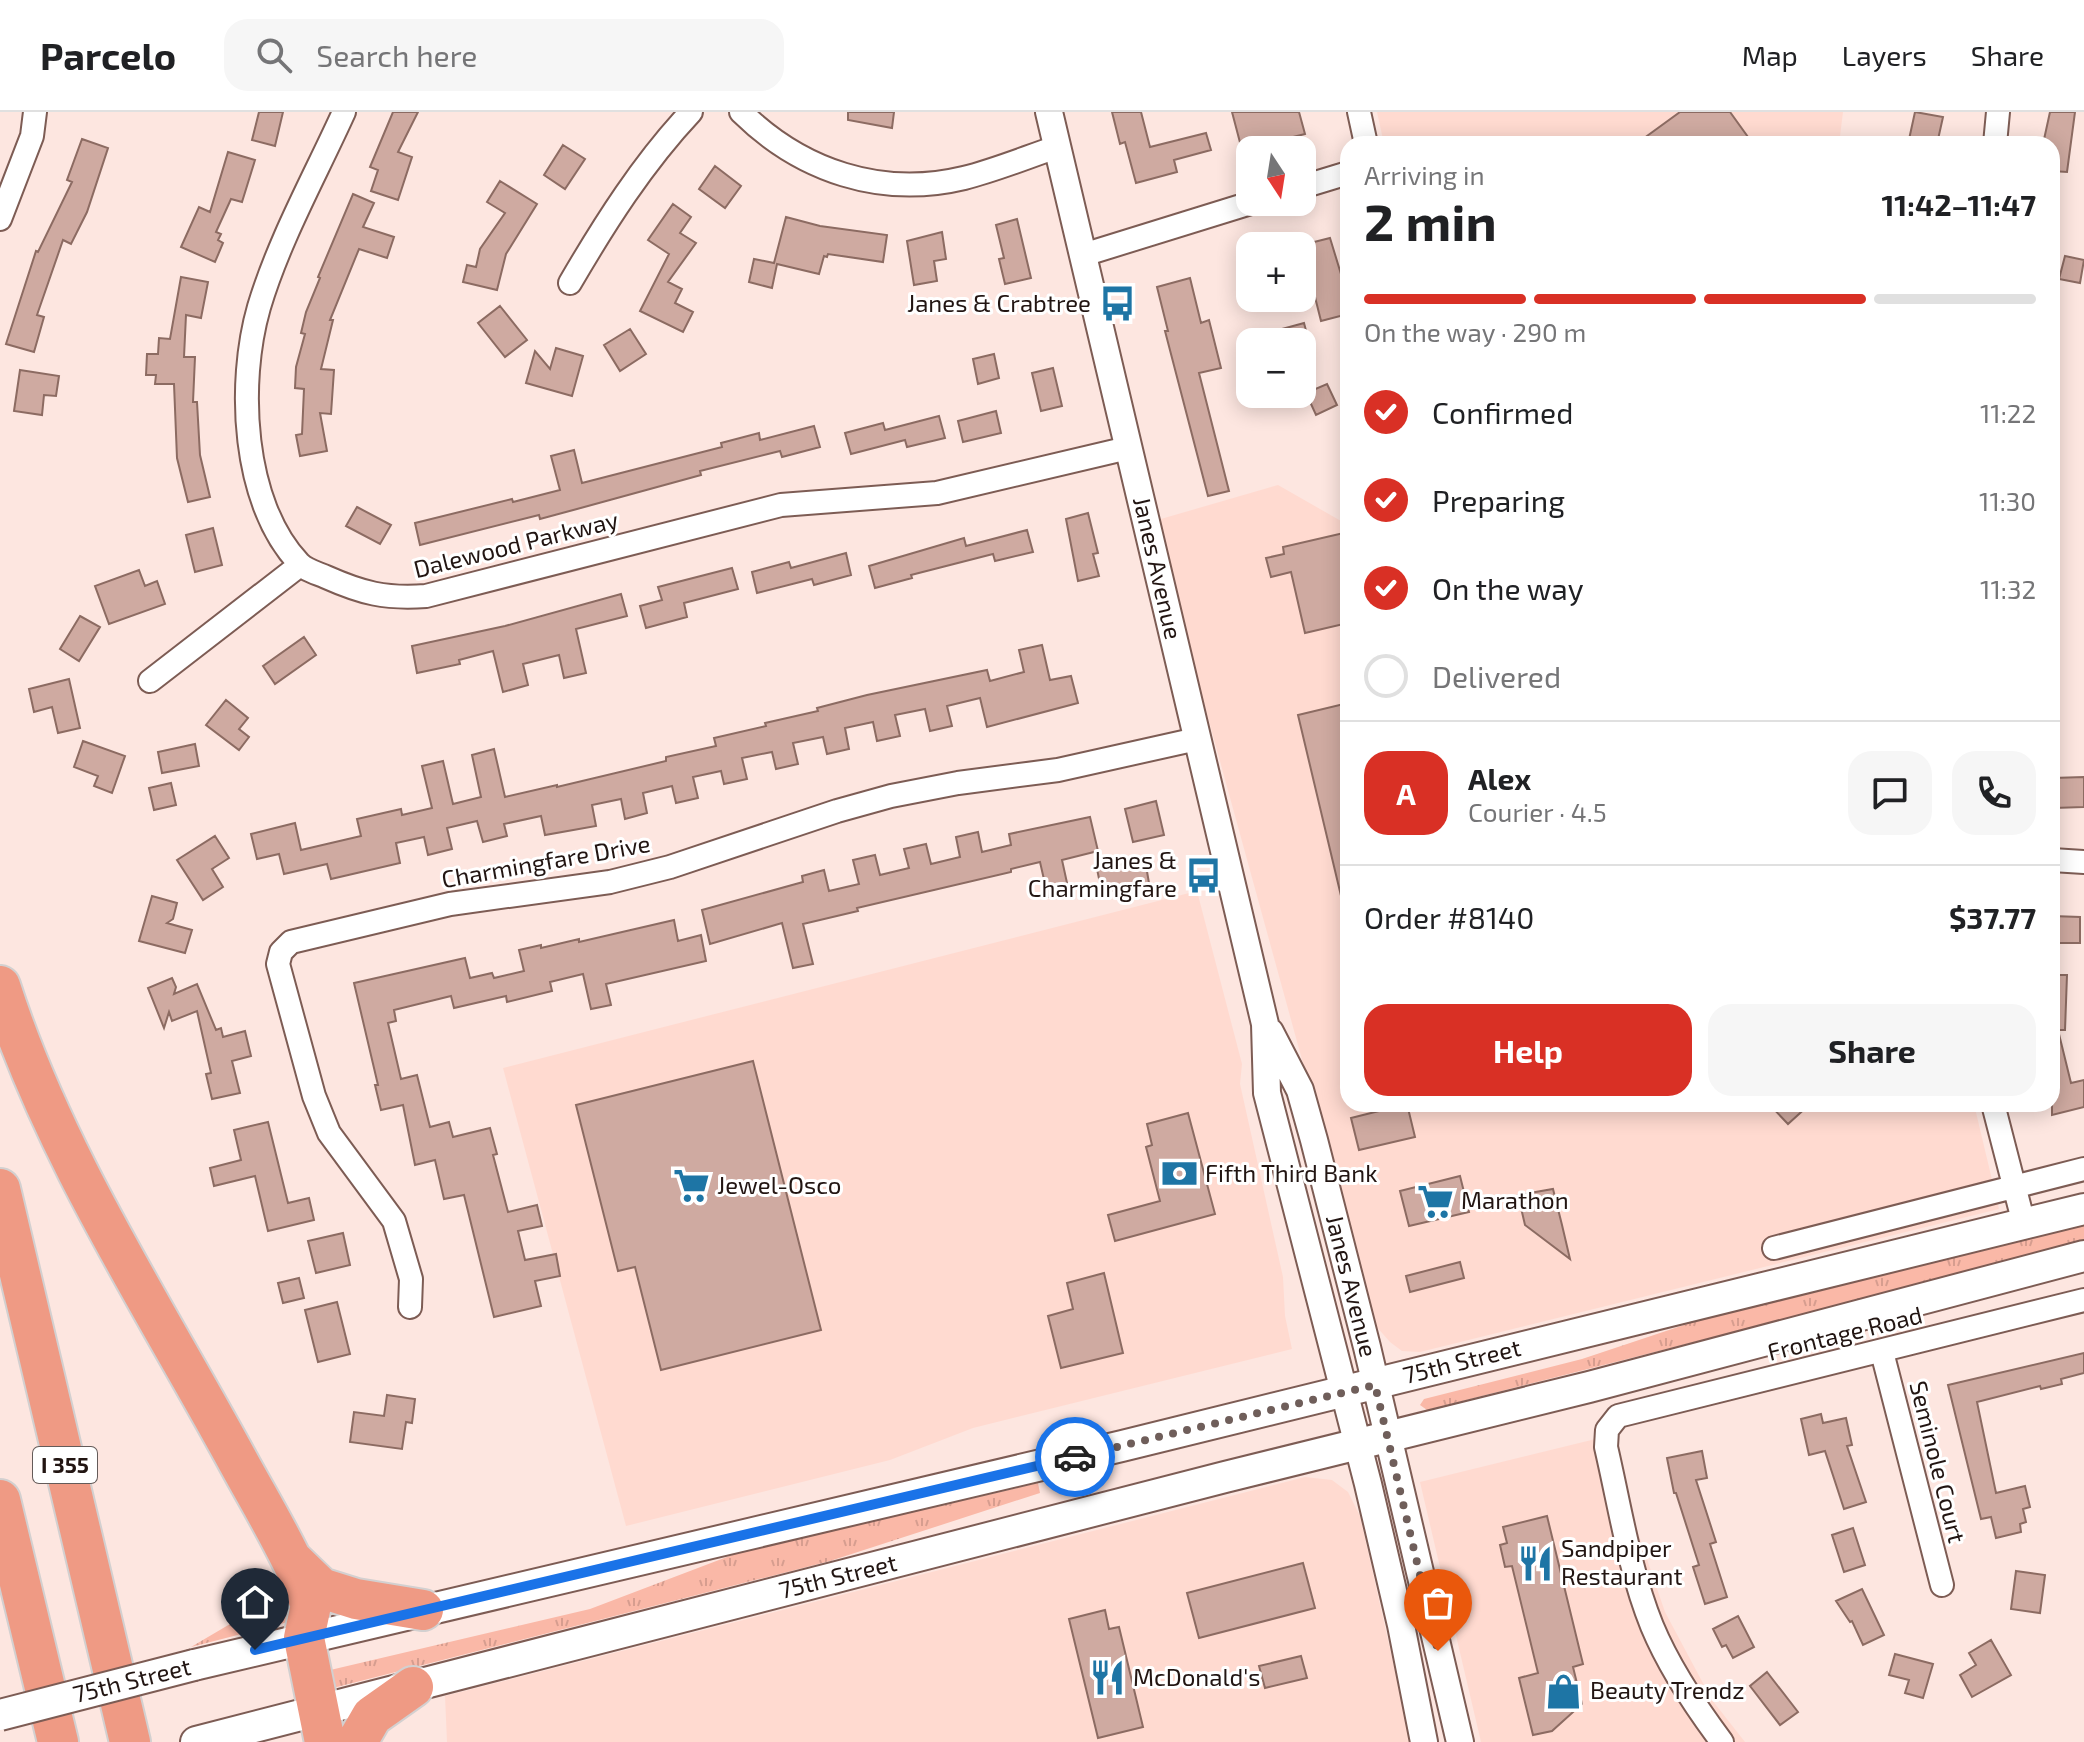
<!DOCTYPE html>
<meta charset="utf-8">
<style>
:root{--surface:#fff;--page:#f6f6f6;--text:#202124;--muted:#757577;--line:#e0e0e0;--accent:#d93025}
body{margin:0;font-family:"Exo 2",sans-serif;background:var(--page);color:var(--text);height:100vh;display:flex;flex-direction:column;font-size:30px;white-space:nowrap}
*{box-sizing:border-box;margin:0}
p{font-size:26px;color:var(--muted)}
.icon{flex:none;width:44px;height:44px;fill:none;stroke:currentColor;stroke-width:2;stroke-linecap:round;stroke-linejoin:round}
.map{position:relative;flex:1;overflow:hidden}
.side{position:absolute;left:1340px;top:24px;width:720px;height:976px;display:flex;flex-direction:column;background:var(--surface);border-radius:24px;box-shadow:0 4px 20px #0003}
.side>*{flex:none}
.needle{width:52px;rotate:168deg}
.controls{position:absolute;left:1236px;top:24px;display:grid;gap:16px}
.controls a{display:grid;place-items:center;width:80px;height:80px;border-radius:16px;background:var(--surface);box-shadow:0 4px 20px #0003;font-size:40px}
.pin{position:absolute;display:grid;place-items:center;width:68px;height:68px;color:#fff;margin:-82px -34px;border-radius:50% 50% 50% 0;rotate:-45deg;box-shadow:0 0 8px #0007}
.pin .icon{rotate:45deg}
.courier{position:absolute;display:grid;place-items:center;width:80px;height:80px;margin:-40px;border:6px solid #1a73e8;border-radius:50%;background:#fff;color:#222;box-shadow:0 2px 10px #0007}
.summary em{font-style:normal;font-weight:700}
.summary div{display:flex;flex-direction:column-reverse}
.summary{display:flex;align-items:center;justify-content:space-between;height:136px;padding:0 24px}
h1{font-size:52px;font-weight:700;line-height:60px}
.bar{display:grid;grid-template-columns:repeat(4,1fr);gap:12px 8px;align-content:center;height:96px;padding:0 24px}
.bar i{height:10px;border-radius:6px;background:var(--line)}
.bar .on{background:var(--accent)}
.bar p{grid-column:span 4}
.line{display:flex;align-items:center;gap:20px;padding:0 24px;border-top:2px solid var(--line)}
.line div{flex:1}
.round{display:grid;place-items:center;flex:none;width:84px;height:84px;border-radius:24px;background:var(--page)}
ol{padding:0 24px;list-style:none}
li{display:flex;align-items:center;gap:24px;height:88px}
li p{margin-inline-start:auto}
li .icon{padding:8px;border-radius:50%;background:var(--accent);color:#fff;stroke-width:4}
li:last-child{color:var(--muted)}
li i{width:44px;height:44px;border:4px solid var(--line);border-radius:50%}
.cta{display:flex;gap:16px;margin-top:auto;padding:16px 24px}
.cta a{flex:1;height:92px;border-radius:24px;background:var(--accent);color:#fff;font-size:32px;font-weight:700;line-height:92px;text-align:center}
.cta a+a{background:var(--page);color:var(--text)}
header{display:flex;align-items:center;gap:48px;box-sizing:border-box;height:112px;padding:0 40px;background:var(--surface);border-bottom:2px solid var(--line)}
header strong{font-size:38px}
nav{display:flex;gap:44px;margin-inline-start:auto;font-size:28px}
.search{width:560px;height:72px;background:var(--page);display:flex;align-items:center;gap:20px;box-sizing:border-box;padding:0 28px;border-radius:24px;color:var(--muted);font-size:30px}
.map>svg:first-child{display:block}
</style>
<header>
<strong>Parcelo</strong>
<div class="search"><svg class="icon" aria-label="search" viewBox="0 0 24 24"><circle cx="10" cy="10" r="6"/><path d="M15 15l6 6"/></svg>Search here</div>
<nav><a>Map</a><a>Layers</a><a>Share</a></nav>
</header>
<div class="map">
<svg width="2084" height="1630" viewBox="0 0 2084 1630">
<defs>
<pattern id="grass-tufts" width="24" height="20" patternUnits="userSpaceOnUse" patternTransform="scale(2)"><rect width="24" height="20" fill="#fab8a7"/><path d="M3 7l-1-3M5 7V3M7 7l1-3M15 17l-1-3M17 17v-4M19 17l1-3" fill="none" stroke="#d69d8f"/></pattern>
</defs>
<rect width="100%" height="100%" fill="#fde6e0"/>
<path fill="#ffdad0" d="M1377,0h466l-4,32h-455z
M1278,373l70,40v579h626l25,105 -579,143 -18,-1 -12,-9 -15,-17 -7,-25 -214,-779z
M1197,779l45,173 -2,20 43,193 2,39 7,33 -319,79 -83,32 -264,66 -123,-458z
M1616,1322l18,87 31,91 47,88 33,42h-264l-61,-260z
M1305,1365l27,3 16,12 12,24 51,226h-964l-2,-46z"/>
<path fill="url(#grass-tufts)" d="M2084,1113v18l-657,167 -7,-5 4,-6 158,-40 126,-42z
M1038,1371l2,10 -210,68 -497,127 -7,-17 264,-62 150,-57z
M293,1475l8,14 -13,21 -97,25z"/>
<path fill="#cfaaa1" stroke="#8c6b62" stroke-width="2" d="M259,0h24l-8,34 -23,-6z
M393,0h25l-20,40 14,5 -14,43 -27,-9 7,-21 -8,-3z
M848,0h46l-2,16 -44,-8z
M1112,0h29l9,35 56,-14 5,17 -37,10 3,12 -41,11 -11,-41 -5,2z
M1232,0h67l6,22 -63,16z
M1680,0h50l23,32h-117z
M1915,0l28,5 -6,27h-29z
M2050,0h25l-8,60 -15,-1v-27h-9z
M82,27l26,9 -21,64 -16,32 -8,-4 -26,75 7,2 -10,35 -28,-8 30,-93 2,1 34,-70 -5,-2z
M563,33l22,14 -20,30 -21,-14z
M228,40l27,8 -13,42 -11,-3 -15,33 5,2 -3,6 5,3 -8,19 -34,-15 18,-40 11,5z
M715,54l26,20 -16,22 -26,-19z
M500,69l37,23 -31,50 -9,36 -34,-8 4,-17 9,2 4,-18 25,-36 -18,-11z
M353,82l21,9 -11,24 31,10 -7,21 -28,-9 -29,71h3l-12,49 13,1 -3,44 -11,-1 7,38 -27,5 -4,-21 6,-1 2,-45 -9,-1 1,-21 9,-33 -4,-1 5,-21 14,-34 -2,-1z
M673,92l18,13 -11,16 16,10 -28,39 14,7 -7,14 18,9 -10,20 -43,-21 29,-57 -21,-14z
M786,105l34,9 67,9 -4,27 -55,-8 -1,3 -3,-1 -5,18 -42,-10 -5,24 -23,-6 5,-23 20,4z
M1017,107l14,59 -26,6 -6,-25 5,-1 -8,-33z
M942,120l4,27 -12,2 3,20 -23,4 -7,-44z
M1330,126l18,59v17l-27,7 -12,-48 -7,2v-30z
M2065,144l19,4 -4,23 -21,-4z
M181,165l27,5 -7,36 -15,-3 -2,42h11l-2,45h4l3,53 10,42 -22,5 -11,-44 -3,-74h-19l1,-9h-10l1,-21h11l1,-16 11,1z
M1190,166l11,45 8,-3 12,48 -22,5 30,118 -21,5 -43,-165h3l-11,-44z
M500,194l27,34 -22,17 -27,-34z
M1304,211l5,19h-24l-3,-13z
M630,217l16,25 -26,17 -16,-26z
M556,236l27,8 -11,40 -46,-13 9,-32 15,18z
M994,242l5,24 -21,6 -5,-25z
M1053,256l9,38 -21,5 -9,-38z
M20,258l39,6 -3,20 -12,-1 -2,20 -28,-4z
M1327,272l10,21 -21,10 -10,-22z
M996,299l5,22 -38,9 -5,-21z
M939,304l6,22 -38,9 -2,-7 -54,14 -6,-21 38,-10 2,7z
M814,314l6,21 -38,10 -2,-6 -80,20 1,4 -124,34 -37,10 -1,-4 -119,30 -5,-22 97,-24 1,3 47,-12 -9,-34 23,-6 8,33 140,-36 -1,-4 38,-10 1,7z
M357,395l34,18 -11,19 -34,-18z
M1088,401l10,40 -5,1 6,22 -21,5 -12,-62z
M213,416l9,37 -27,7 -9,-37z
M1027,418l6,22 -38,9 -2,-7 -82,21 1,3 -37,10 -6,-22 95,-28 2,8z
M1348,420v91l-43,10 -14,-61 -20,5 -5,-19 18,-4 -1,-7z
M846,441l5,22 -37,10 -2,-6 -55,14 -5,-21 37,-10 2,6z
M732,456l6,21 -54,14 3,14 -41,11 -6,-22 22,-6 -4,-13z
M139,458l6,16 12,-5 8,23 -56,20 -14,-38z
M621,482l6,22 -51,13 10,44 -22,5 -5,-23 -36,9 5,21 -25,7 -10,-41 -34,9 1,4 -43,9 -5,-27 93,-20z
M80,504l20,11 -21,34 -19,-12z
M304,525l12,18 -41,29 -12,-18z
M1042,533l8,35 21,-4 7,27 -91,24 -7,-29 -33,8 5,20 -22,5 -5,-22 -30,6 5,21 -23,5 -4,-19 -28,6 4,21 -22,5 -4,-17 -30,6 5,21 -22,5 -4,-17 -30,6 5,21 -23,5 -3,-13 -28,6 5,21 -22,5 -4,-17 -29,7 4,20 -22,6 -4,-20 -29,6 4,21 -51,9 -4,-19 -37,8 3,12 -24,6 -6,-21 -30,7 5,21 -24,6 -4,-18 -28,6 4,20 -69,16 -4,-15 -43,10 -5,-20 -22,5 -6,-25 44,-11 6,27 60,-14 -4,-17 44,-10 1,6 30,-7 -10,-42 21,-5 10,43 28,-7 -9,-42 22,-6 11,48 52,-12v2l109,-26v-4l50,-11 -2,-8 52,-12 -1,-3 53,-12 -1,-3 50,-13 120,-25 3,11 34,-9 -5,-22z
M69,567l11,49 -22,5 -6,-26 -18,5 -5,-23z
M226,588l22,18 -9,11 10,8 -10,13 -33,-25z
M1348,591v197h-6l-44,-185z
M83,629l42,15 -13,37 -18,-7 4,-10 -24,-9z
M195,632l4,22 -37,7 -4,-21z
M2084,665v30l-30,1 -1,-30z
M171,671l5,22 -22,5 -5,-22z
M1156,689l8,34 -31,7 -8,-33z
M1090,705l8,34 -36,9 7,32 -21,5 -8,-35 -29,7v3l-154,36 1,3 -55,13 10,40 -20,4 -11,-45 -72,21 -8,-34 101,-28 -1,-6 22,-6 5,21 30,-7 -6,-24 22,-5 5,20 29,-7 -5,-19 22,-5 5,20 29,-7 -4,-20 22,-5 4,20 29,-7 -2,-11z
M215,724l14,22 -17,11 11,18 -20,13 -26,-40z
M1145,748l4,23 -47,10 -5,-24z
M152,784l25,7 -4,16 -6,4 25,7 -7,23 -46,-12z
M2052,804l28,1v26h-28z
M674,808l4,21 23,-6 5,26 -100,23 5,21 -20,4 -8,-35 -33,8 2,9 -45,11 -1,-6 -52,12 -3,-12 -57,14 2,11 -8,2 13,56 16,-4 13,52 19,-5 4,15 37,-9 7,26 -4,1 15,57 29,-7 5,21 -24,5 7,29 31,-6 4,22 -25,5 6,25 -47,11 -30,-122 -20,4 -9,-39 -20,5 -12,-60 -22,5 -6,-25h3l-24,-102 111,-25 5,20 22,-5 2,5 30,-7 -5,-21 22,-5v3l38,-9v3z
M2052,863h15l-2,55h-7l13,53 13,-3v27l-32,8z
M172,866l4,9 -2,7 23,-10 19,46 5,-2 2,9 22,-6 6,25 -19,5 8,32 -28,6 -6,-25 5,-1 -14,-62 -25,10 -3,-9 -5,16 -16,-40z
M753,949l68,269 -160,40 -26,-103 -17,4 -42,-166z
M1407,992l8,33 -56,13 -8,-32z
M1769,992h41l-22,20z
M1188,1001l27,101 -100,27 -7,-26 52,-14 -14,-54 6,-2 -5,-21z
M268,1010l20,81 21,-5 5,22 -46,11 -13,-55 -41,10 -4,-18 31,-8 -7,-30z
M1460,1064l9,36 -60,14 -9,-35z
M1553,1077l9,36 8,34 -45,-34 -7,-30z
M343,1121l7,32 -34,8 -8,-32z
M1460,1150l4,16 -54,14 -4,-16z
M1104,1161l19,80 -62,15 -13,-52 25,-7 -6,-26z
M299,1166l5,20 -21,5 -5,-20z
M337,1190l13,52 -32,8 -13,-52z
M2084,1241v20l-23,6 1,5 -21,5 -1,-3 -63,16 19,91 29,-7 5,21 -7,2 3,13 -6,2 1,8 -25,6 -5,-21 -10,2 -33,-134z
M387,1283l28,4 -3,24 -6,-1 -4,27 -52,-7 4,-30 30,4z
M1821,1302l2,9 23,-5 6,27 -5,1 19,56 -22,7 -19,-58 -16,4 -8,-36z
M1702,1339l5,27 -11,2 20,62 -6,2 17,53 -22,7 -12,-37 6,-2 -23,-72h-2l-7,-35z
M1547,1404l36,148 -10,3 9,37 -30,27 -19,4 -14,-57 19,-5 -26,-107 -7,1 -5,-22 7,-2 -4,-16z
M1853,1416l12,37 -21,7 -12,-37z
M1303,1451l12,45 -116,30 -12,-45z
M2016,1459l29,4 -5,38 -29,-4z
M1862,1477l22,46 -21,10 -11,-24 -2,1 -14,-21z
M1105,1498l4,19 10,-2 24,100 -45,11 -29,-119z
M1738,1504l16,31 -21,11 -7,-13 -4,2 -9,-18z
M1991,1528l20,35 -39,22 -12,-22 16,-10 -7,-12z
M1895,1542l38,10 -10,34 -18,-5 4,-13 -20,-5z
M1301,1544l6,22 -42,10 -6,-22z
M1767,1560l31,40 -18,13 -30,-39z"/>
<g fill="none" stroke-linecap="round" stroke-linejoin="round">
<defs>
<path id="minor" d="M344,0c-29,64 -65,128 -85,195 -22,76 -17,196 40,256 6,7 18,10 27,14 36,16 59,22 100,19l355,-91 156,-12 191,-45
M741,0c60,59 140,86 223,66 32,-8 63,-21 93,-31
M1359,0l7,32
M1995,32l3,-32
M1302,75l46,-14
M0,107l32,-83 3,-24
M1083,143l171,-53
M570,171c35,-60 73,-120 121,-171
M150,569l150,-116
M2052,748l32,2
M1993,992l31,120
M1774,1136l310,-79
M410,1195l1,-28 -17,-58 -65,-88 -15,-37 -36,-132 3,-12 10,-10 159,-38 160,-22 60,-15 167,-56 54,-15 67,-13 100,-13 139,-31
M1882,1240l60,233
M1722,1630c-27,-36 -53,-75 -70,-116 -23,-57 -32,-119 -46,-179l1,-17 11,-14 466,-116"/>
<path id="tertiary" d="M1049,0l216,912 2,69 101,391 33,141 23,117
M1270,920l30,58 14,50 53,207 93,395"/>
<path id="secondary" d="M194,1553l928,-219 962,-237
M196,1630l1029,-265 364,-90 495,-131"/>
<path id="motorway" d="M0,874c53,166 151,316 234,468 22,41 47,81 66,124l11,27 -7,33 21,104
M0,1077l130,553
M0,1388l58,242
M293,1449l28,27 35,11 67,11
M357,1630l15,-26 41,-29"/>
</defs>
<use href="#minor" stroke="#7d5c54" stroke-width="26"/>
<use href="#tertiary" stroke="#7d5c54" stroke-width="30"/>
<use href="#secondary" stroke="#7d5c54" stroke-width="34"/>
<use href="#motorway" stroke="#d3d0d0" stroke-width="44"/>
<use href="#minor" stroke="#fff" stroke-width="22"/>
<use href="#tertiary" stroke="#fff" stroke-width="26"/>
<use href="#secondary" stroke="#fff" stroke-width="30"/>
<use href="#motorway" stroke="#ef9a84" stroke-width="40"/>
<defs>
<path id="secondary-bridge" d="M0,1603l194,-50"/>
</defs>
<use href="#secondary-bridge" stroke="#7d5c54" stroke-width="34" stroke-linecap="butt"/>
<use href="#secondary-bridge" stroke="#fff" stroke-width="30"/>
</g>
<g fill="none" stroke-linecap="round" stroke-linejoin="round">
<path stroke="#6f5e5a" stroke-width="8" stroke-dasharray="0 14.4" d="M1075,1345l300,-72 63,266"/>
<path stroke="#1a73e8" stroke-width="10" d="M255,1538l820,-193"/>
</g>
<defs>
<symbol id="bus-bare" viewBox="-9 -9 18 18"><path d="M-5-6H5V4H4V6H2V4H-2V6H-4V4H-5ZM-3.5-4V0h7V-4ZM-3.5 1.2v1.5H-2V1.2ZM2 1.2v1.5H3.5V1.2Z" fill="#1e75a5" stroke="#fff" stroke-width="2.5" paint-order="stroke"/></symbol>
<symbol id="bank-bare" viewBox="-9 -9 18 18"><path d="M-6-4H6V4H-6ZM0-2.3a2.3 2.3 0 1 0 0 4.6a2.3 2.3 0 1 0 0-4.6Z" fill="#1e75a5" stroke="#fff" stroke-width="2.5" paint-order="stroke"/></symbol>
<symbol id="supermarket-bare" viewBox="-9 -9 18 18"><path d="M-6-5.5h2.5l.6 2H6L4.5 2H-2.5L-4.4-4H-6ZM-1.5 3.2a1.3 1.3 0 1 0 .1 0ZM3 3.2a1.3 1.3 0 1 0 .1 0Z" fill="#1e75a5" stroke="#fff" stroke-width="2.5" paint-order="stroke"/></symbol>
<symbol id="restaurant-bare" viewBox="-9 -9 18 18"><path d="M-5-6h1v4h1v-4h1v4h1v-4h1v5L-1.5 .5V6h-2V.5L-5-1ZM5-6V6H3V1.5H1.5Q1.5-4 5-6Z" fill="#1e75a5" stroke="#fff" stroke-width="2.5" paint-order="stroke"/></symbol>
<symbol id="shop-bare" viewBox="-9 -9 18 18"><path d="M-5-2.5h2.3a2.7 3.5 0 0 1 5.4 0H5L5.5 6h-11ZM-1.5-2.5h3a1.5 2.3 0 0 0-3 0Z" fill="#1e75a5" stroke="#fff" stroke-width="2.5" paint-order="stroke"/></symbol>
</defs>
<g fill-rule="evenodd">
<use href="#bus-bare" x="1092" y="166" width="51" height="51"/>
<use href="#bus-bare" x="1178" y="738" width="51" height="51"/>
<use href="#bank-bare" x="1154" y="1036" width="51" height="51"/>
<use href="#supermarket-bare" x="666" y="1048" width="51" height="51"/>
<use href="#supermarket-bare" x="1410" y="1064" width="51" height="51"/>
<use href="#restaurant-bare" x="1510" y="1426" width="51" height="51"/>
<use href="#restaurant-bare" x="1082" y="1540" width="51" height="51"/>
<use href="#shop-bare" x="1538" y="1554" width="51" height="51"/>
</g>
<g text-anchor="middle" stroke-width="6" stroke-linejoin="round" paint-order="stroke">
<rect fill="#fff" stroke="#645b59" stroke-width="2" x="33" y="1335" width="64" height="36" rx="6"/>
<g font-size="22" font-weight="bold" fill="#221512">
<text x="65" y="1361">I 355</text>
</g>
<g font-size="24" fill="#221512" stroke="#fff" text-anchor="start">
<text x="1091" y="200" text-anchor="end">Janes &amp; Crabtree</text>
<text x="1177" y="757" text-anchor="end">Janes &amp;<tspan x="1177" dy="28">Charmingfare</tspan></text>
<text x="1205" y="1070">Fifth Third Bank</text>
<text x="717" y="1082">Jewel-Osco</text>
<text x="1461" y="1097">Marathon</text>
<text x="1561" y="1445">Sandpiper<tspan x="1561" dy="28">Restaurant</tspan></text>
<text x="1133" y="1574">McDonald's</text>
<text x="1590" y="1587">Beauty Trendz</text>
</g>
<g font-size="24" fill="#221512" stroke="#fff">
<text transform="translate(516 433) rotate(-14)" y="8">Dalewood Parkway</text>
<text transform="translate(1157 456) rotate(77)" y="8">Janes Avenue</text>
<text transform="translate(546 750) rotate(-10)" y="8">Charmingfare Drive</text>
<text transform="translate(1351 1174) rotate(76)" y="8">Janes Avenue</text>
<text transform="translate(1845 1222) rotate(-14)" y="8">Frontage Road</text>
<text transform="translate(1462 1250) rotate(-14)" y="8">75th Street</text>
<text transform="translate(1937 1350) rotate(76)" y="8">Seminole Court</text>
<text transform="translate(838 1465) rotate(-14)" y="8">75th Street</text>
<text transform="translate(132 1569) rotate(-14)" y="8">75th Street</text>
</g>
</g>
</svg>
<div class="controls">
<a><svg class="needle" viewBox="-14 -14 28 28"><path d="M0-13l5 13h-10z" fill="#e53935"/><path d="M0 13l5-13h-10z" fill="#757577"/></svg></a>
<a>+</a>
<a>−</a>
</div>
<div class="pin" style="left:1438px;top:1539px;background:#ea580c"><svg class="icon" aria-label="bag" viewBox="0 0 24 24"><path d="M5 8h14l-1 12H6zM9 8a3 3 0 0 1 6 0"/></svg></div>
<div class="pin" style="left:255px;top:1538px;background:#1f2937"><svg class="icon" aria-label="home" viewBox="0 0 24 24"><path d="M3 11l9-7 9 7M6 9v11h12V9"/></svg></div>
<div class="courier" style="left:1075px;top:1345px"><svg class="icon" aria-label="car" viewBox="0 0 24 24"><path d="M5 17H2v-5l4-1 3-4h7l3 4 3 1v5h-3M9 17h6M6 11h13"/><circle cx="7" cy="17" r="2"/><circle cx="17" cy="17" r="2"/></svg></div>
<section class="side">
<div class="summary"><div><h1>2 min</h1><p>Arriving in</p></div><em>11:42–11:47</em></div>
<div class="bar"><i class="on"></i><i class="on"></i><i class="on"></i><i></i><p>On the way · 290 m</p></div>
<ol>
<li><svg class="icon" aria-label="check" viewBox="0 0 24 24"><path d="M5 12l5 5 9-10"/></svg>Confirmed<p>11:22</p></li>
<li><svg class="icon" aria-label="check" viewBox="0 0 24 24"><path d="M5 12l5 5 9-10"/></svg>Preparing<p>11:30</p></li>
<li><svg class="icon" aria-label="check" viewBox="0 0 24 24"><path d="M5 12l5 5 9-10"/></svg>On the way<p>11:32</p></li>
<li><i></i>Delivered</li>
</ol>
<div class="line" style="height:144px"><b class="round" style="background:var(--accent);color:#fff">A</b><div><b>Alex</b><p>Courier · 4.5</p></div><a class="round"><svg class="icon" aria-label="chat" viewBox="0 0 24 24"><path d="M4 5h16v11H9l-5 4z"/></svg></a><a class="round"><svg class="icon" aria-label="phone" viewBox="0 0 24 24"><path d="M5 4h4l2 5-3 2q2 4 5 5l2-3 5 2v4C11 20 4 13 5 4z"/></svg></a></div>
<div class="line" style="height:104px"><div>Order #8140</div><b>$37.77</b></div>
<div class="cta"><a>Help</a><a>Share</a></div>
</section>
</div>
